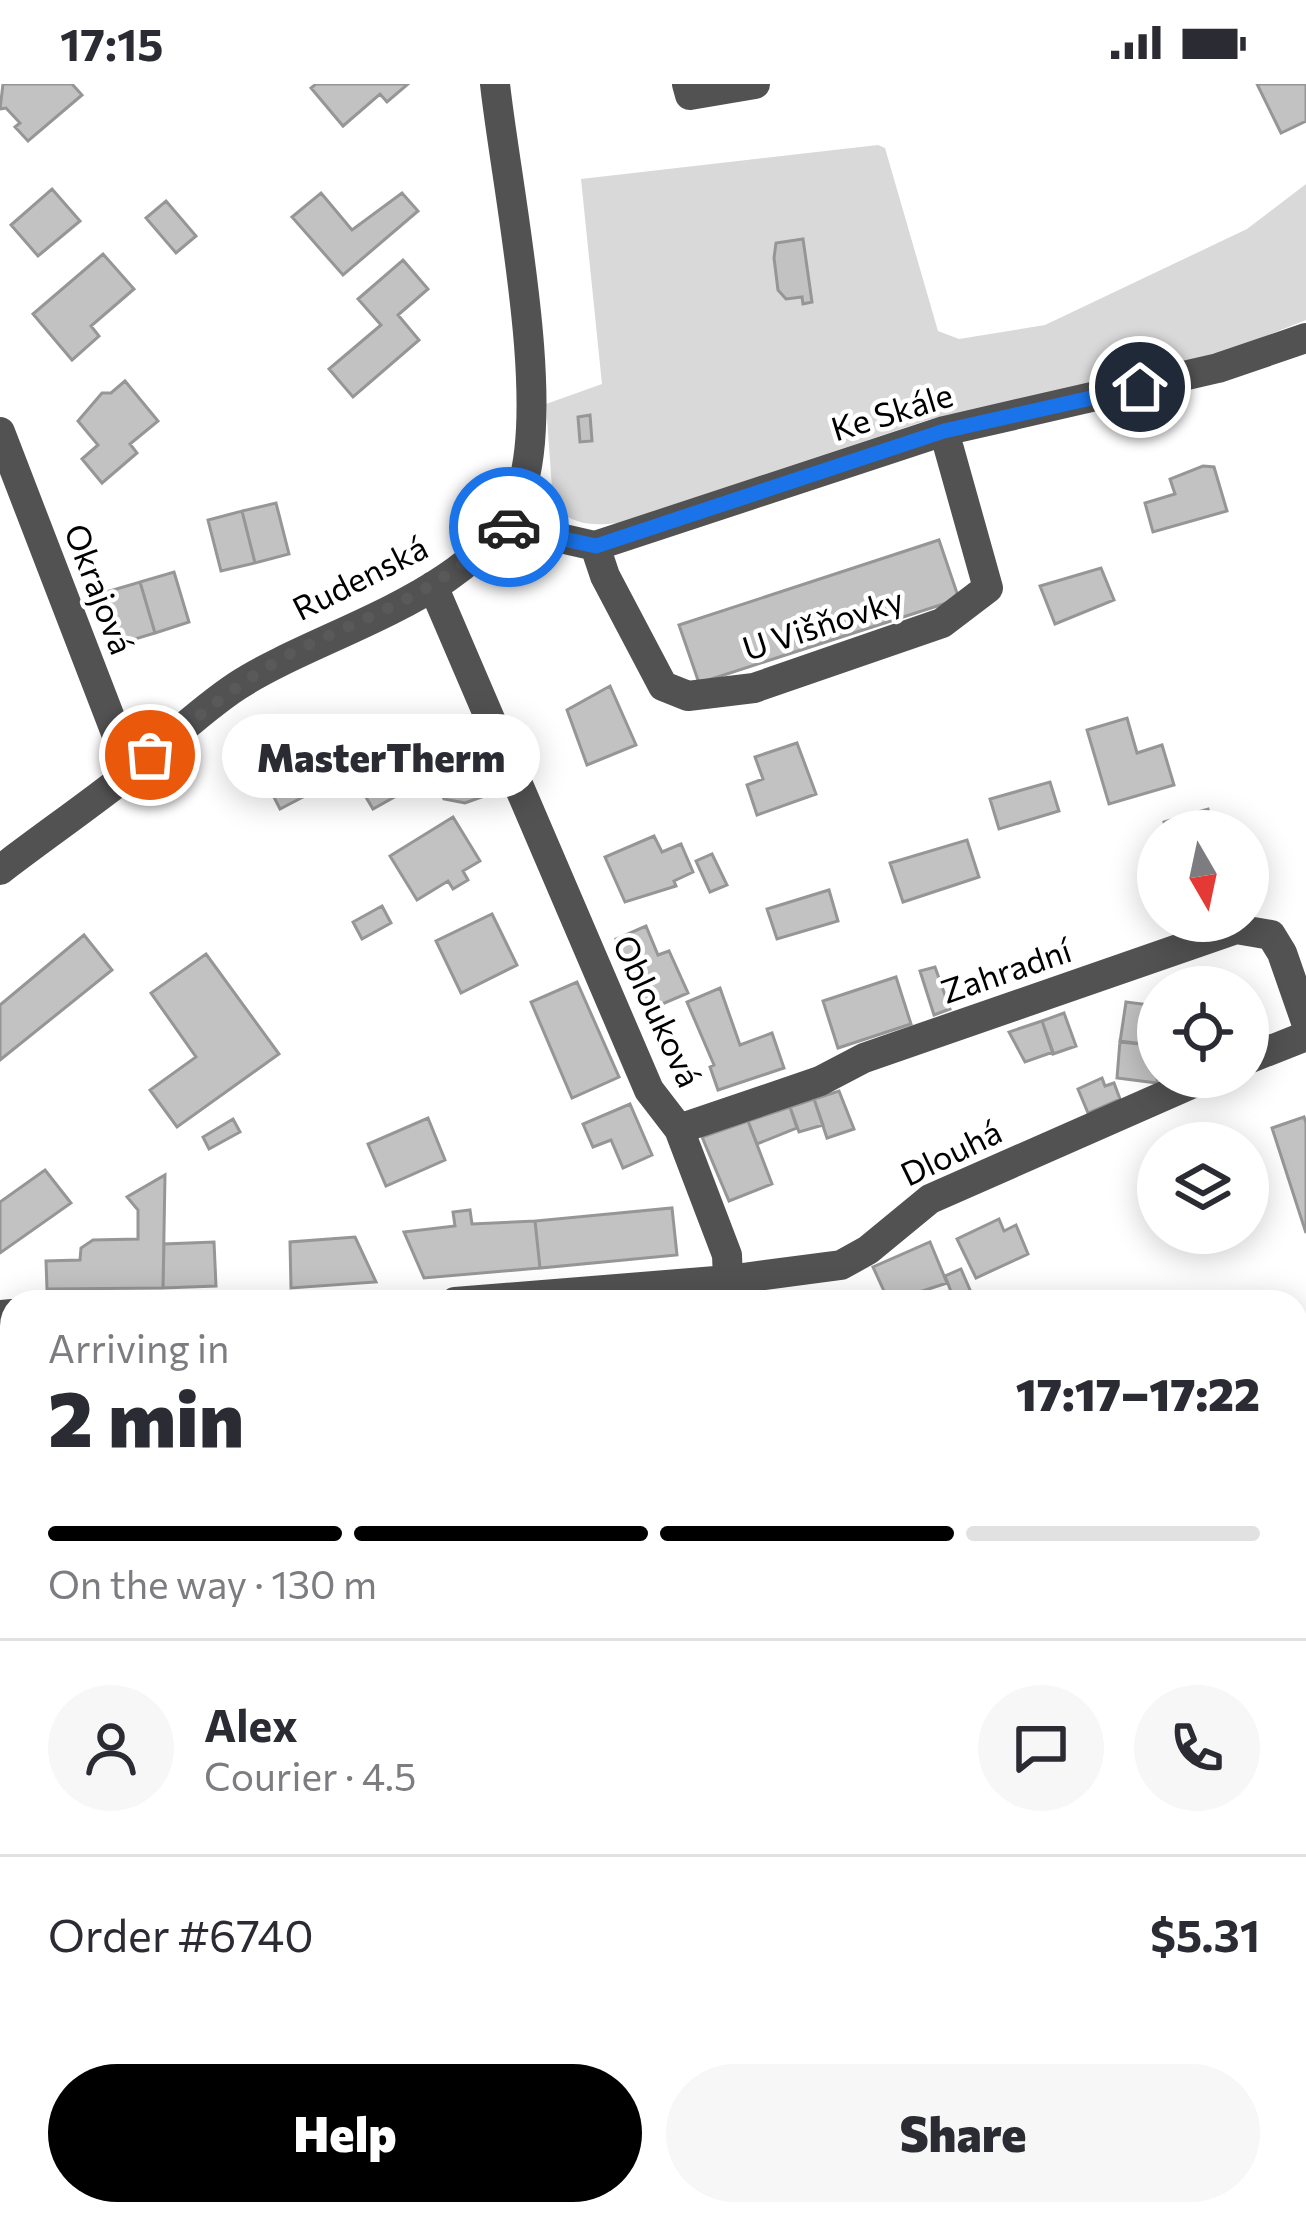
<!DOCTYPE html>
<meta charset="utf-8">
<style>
:root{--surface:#fff;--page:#f7f7f7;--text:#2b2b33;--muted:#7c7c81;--line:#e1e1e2;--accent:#000}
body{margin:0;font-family:Commissioner,sans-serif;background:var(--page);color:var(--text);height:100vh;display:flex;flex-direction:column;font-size:45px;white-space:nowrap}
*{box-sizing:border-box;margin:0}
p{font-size:39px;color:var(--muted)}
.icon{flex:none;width:66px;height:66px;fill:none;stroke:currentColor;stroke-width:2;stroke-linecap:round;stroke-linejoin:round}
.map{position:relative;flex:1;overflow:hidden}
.sheet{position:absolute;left:0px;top:1206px;width:1308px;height:936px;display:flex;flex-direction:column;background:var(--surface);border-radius:36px 36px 0 0;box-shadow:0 6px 30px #0003}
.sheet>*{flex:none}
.needle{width:78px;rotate:171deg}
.fabs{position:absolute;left:1137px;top:726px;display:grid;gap:24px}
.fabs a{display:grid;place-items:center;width:132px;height:132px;border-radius:50%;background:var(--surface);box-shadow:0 6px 30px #0003;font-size:60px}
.pin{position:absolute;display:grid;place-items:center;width:102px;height:102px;color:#fff;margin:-51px;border:6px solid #fff;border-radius:50%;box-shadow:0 3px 12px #0007}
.courier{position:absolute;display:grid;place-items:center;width:120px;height:120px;margin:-60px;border:9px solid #1a73e8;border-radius:50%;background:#fff;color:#222;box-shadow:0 3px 15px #0007}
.bubble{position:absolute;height:84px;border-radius:42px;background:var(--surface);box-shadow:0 6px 30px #0003;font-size:39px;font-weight:800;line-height:84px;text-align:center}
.overview em{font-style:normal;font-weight:800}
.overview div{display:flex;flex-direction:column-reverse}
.overview{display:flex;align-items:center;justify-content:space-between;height:204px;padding:0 48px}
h1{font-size:78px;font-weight:800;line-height:90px}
.bar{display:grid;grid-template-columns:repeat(4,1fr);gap:18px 12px;align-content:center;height:144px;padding:0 48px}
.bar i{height:15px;border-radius:9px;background:var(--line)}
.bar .current{background:var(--accent)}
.bar p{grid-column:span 4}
.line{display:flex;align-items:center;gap:30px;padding:0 48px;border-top:3px solid var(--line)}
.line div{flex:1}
.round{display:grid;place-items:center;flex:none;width:126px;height:126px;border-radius:63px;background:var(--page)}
.button{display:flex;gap:24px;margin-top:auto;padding:24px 48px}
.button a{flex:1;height:138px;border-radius:72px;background:var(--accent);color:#fff;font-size:48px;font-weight:800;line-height:138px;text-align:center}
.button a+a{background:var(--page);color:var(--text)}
.status{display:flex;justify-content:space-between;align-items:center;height:84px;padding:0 60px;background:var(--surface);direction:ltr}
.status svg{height:33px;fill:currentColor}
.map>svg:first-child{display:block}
</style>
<div class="status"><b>17:15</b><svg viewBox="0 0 49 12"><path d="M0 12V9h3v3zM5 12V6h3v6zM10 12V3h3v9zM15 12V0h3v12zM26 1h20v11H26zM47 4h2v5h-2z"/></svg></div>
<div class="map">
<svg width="1306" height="2142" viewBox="0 0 1306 2142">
<rect width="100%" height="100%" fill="#fff"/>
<path fill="#d9d9d9" d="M878,61l7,3 53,183 21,8 86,-14 202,-96 59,-45v136l-101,40 -277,60 -310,103c-26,3 -49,2 -65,-20l-7,-99 56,-20 -21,-205z"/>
<path fill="#c2c2c2" stroke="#969696" stroke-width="3" d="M3,0h69l10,11 -54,46 -13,-14 5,-4 -14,-15 -6,1z
M316,0h92l-21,18 -7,-8 -37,32 -32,-38z
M1257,0h49v37l-25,12z
M52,105l28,32 -42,35 -27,-31z
M321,109l31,37 50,-37 16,18 -75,64 -51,-58z
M166,117l30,35 -20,17 -30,-35z
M803,155l9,63 -9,2 -1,-7 -16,2 -8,-9 -4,-32 2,-15z
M103,170l31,35 -43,37 8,10 -27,24 -39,-46z
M403,176l25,29 -30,26 21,25 -66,57 -24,-28 52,-44 -23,-26z
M125,297l33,40 -28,23 7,9 -35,30 -20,-24 16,-14 -20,-24 24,-28h9z
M590,331l2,26 -12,1 -2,-25z
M1203,382l11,1 13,44 -74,21 -8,-29 30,-9 -5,-15z
M276,419l13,51 -34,9 -13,-52z
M242,427l13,52 -34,8 -13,-51z
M939,456l20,59 -260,84 -20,-58z
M1101,484l13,32 -59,24 -15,-38z
M174,488l15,50 -34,11 -15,-51z
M140,498l15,51 -33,10 -16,-51z
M610,602l26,59 -49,20 -20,-55z
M386,632l31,38 -23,13 13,23 -34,19 -38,-64z
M1127,634l10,35 25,-8 12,40 -65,19 -22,-74z
M270,658l33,55 -23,12 -29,-57z
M797,659l19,51 -59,21 -10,-30 16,-6 -8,-22z
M478,668l18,40 -31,11 -21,-4 -12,-22z
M1050,698l9,29 -60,18 -9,-30z
M1208,725l6,22h-48l-2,-9z
M453,733l27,44 -17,10 5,9 -15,9 -5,-8 -31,19 -27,-44z
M654,752l8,16 19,-8 12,28 -19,9 2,5 -51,16 -20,-45z
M967,756l12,37 -76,25 -13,-39z
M712,770l15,31 -17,7 -14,-31z
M829,806l9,31 -61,18 -10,-30z
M382,822l9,17 -29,16 -9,-17z
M492,830l25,51 -56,28 -25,-52z
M646,842l12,29 11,-4 19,42 -42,18 -30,-72z
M84,851l28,35 -112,90v-55z
M206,870l73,100 -102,73 -27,-37 46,-33 -45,-64z
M935,883l15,42 -16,6 -14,-44z
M896,893l15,47 -73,24 -15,-47z
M577,898l42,95 -47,21 -41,-96z
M720,904l20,57 32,-12 12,35 -66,22 -8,-23 4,-2 -27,-63z
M1126,918l32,4v40l-38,-4z
M1064,929l12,33 -23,8 -11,-33z
M1042,937l11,31 -28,10 -16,-30z
M1120,957l38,5 -1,37 -40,-5z
M1102,994l3,8 9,-3 6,16 -32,14 -10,-24z
M839,1007l15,38 -27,9 -13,-39z
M814,1015l9,26 -24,7 -9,-25z
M630,1020l22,51 -29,13 -12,-28 -18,7 -10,-23z
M790,1023l7,21 -40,16 -9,-23z
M1304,1033l2,6v110l-34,-105z
M428,1034l17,42 -59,26 -18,-42z
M233,1035l7,13 -31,17 -6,-12z
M748,1037l24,63 -43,17 -27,-64z
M45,1086l26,33 -71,50v-51z
M165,1091l-2,113 -116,1 -1,-28 34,-1 1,-12 12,-8 45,-1v-29l-11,-13z
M672,1124l5,47 -137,13 -5,-47z
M470,1126l2,14 63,-3 5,47 -116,10 -20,-46 51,-6 -2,-14z
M999,1135l5,12 12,-6 12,29 -52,24 -19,-39z
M355,1153l21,45 -85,6 -1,-46z
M214,1158l2,44 -53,2 1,-44z
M930,1158l17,41 -58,19 -16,-35z
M961,1185l12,28 -18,5 -10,-26z
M12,1270v75l-12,2v-75z
M1297,1866l9,22v24l-10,-8z
M11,1920l1,2v63l-7,-16 -5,2v-46z
M399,2130h15l5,12h-49z
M703,2130h37l-31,12z
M858,2130h9l5,12h-37z
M884,2130h43l5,10 -43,2z"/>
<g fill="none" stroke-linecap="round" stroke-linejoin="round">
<path stroke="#525252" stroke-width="30" d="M687,0l3,11 65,-11
M0,348l131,340
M503,441l92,21 349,-115 274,-63 88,-30
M595,462l10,30 58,110 25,10 66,-8 188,-65 46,-35 -44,-157
M433,502l216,504 30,39 48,126 1,25 -273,22
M0,786c43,-33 88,-64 131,-98 35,-28 68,-61 106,-86 86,-56 248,-91 284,-196 31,-90 -15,-305 -26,-406
M1248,975l58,-23
M679,1045l141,-48 44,-23 372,-129 35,6 11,18 24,69
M728,1196l113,-15 27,-15 62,-51 277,-122
M0,1231l12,-1
M1296,1480l10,5
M0,1905l12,-6
M1296,2008l10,-5
M285,2130l5,12
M790,2130l5,12
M1043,2142l22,-12"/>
</g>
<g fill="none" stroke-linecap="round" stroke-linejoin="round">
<path stroke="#595959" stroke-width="12" stroke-dasharray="0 21.6" d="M150,671c46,-36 90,-75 142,-102 75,-38 155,-61 210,-128l7,2"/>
<path stroke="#1a73e8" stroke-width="15" d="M509,443l87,19 348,-115 196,-44"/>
</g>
<g text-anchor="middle" stroke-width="9" stroke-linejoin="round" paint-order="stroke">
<g font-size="33" fill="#000" stroke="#fff">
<text transform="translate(892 328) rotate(-17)" y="12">Ke Skále</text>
<text transform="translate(360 494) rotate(-27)" y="12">Rudenská</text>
<text transform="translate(99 505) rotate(69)" y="12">Okrajová</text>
<text transform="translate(823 540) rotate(-18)" y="12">U Višňovky</text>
<text transform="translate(1006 887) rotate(-19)" y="12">Zahradní</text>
<text transform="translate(657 927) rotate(65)" y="12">Oblouková</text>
<text transform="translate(951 1069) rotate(-26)" y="12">Dlouhá</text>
</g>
</g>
</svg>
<div class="fabs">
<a><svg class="needle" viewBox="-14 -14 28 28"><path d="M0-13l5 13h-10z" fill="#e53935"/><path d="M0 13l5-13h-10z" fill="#7c7c81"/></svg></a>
<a><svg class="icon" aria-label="locate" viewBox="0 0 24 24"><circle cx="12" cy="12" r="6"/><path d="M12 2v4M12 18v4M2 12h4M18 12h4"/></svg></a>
<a><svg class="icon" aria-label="layers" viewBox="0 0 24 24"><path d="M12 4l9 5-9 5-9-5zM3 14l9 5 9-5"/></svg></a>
</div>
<div class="pin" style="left:150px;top:671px;background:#ea580c"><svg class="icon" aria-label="bag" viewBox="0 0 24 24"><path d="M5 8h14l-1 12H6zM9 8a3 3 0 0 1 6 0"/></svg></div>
<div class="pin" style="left:1140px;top:303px;background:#1f2937"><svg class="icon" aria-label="home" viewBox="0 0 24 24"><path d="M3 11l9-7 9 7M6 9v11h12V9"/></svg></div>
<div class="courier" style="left:509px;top:443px"><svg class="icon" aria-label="car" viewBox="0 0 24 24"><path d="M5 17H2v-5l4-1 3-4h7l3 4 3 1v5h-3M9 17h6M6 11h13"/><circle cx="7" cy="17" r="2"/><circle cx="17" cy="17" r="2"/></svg></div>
<div class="bubble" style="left:222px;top:630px;width:318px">MasterTherm</div>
<section class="sheet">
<div class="overview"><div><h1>2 min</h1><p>Arriving in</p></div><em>17:17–17:22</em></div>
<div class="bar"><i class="current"></i><i class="current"></i><i class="current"></i><i></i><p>On the way · 130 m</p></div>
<div class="line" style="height:216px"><a class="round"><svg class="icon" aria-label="person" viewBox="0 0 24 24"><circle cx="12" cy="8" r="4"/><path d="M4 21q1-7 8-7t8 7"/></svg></a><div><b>Alex</b><p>Courier · 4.5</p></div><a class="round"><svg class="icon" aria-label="chat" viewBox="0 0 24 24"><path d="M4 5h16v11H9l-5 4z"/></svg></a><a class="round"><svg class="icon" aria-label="phone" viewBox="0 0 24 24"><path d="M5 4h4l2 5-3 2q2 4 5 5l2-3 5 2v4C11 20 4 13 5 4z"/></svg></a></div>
<div class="line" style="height:156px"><div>Order #6740</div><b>$5.31</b></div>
<div class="button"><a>Help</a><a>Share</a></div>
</section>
</div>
